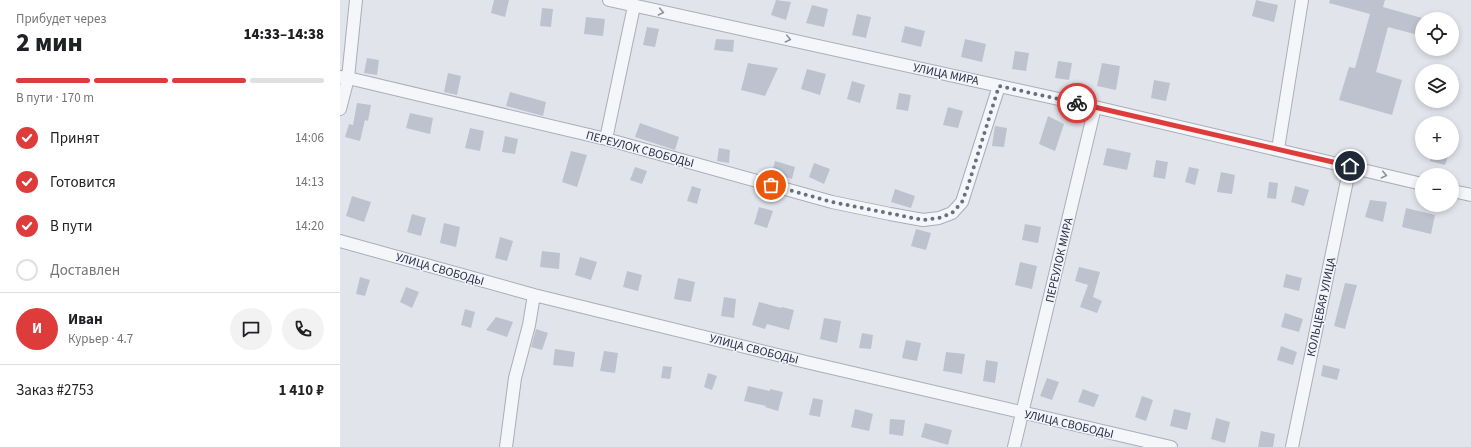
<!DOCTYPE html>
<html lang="ru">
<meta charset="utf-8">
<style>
:root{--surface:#fff;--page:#f2f2f2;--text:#202124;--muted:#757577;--line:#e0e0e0;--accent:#de3c3a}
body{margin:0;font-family:"Source Sans 3",sans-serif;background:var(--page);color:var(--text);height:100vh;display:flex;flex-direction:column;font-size:15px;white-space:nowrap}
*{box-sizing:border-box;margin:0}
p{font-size:13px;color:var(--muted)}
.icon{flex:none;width:22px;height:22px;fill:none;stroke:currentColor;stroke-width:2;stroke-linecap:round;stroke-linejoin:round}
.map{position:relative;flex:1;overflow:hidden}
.panel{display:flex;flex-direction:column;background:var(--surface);width:340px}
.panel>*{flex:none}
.controls{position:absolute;left:1075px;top:12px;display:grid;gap:8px}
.controls a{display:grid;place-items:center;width:44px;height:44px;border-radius:50%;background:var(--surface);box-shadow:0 2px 6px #0003;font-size:20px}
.pin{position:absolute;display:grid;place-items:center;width:34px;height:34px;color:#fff;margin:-17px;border:2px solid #fff;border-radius:50%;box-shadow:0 1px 4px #0007}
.courier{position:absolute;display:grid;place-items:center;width:40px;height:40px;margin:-20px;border:3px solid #de3c3a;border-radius:50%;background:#fff;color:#222;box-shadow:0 1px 5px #0007}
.summary em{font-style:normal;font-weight:800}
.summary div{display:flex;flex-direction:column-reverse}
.summary{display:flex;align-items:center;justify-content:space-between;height:68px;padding:0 16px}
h1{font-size:26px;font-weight:800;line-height:30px}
.bar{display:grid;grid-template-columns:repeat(4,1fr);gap:6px 4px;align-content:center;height:48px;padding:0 16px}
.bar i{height:5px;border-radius:3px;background:var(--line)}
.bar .on{background:var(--accent)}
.bar p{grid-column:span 4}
.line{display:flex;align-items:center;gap:10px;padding:0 16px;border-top:1px solid var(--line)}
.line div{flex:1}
.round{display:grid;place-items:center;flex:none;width:42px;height:42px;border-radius:21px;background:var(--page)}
ol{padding:0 16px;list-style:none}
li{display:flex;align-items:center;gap:12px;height:44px}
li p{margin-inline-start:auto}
li .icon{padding:4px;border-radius:50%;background:var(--accent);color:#fff;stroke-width:4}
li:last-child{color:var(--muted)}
li i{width:22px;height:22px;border:2px solid var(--line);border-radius:50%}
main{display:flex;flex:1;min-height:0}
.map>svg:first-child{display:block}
</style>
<main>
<section class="panel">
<div class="summary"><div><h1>2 мин</h1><p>Прибудет через</p></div><em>14:33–14:38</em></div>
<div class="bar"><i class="on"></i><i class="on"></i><i class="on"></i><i></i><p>В пути · 170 m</p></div>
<ol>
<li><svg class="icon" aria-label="check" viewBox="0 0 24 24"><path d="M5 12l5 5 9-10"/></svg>Принят<p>14:06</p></li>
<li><svg class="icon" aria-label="check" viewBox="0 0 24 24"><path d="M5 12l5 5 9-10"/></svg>Готовится<p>14:13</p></li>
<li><svg class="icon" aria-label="check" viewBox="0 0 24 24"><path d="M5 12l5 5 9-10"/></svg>В пути<p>14:20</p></li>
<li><i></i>Доставлен</li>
</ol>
<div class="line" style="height:72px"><b class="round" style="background:var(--accent);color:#fff">И</b><div><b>Иван</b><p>Курьер · 4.7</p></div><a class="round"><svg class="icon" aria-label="chat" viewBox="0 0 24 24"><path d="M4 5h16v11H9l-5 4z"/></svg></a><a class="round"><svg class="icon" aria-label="phone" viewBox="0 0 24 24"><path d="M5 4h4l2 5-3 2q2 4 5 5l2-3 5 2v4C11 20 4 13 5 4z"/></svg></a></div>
<div class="line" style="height:52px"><div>Заказ #2753</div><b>1 410 ₽</b></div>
</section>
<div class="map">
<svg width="1131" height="447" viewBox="0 0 1131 447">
<rect width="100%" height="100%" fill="#e2e4ec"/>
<path fill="#bec2cf" d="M154,0h15l-4,17 -14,-4z
M436,0l15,2 -5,18 -15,-5z
M916,0l22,5 -4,17 -22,-6z
M990,0h55l-2,7 39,11v18l-34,-9 -12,45 26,8 -10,35 -53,-15 10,-33 6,1 15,-54 -41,-11z
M472,5l16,4 -4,18 -18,-4z
M202,8l11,1 -2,18 -11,-1z
M517,14l14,3 -5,21 -14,-3z
M246,17l19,2 -2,17 -19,-2z
M565,26l20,5 -4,16 -20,-5z
M307,27l12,2 -4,18 -12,-2z
M376,39l18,1 -1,12 -19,-2z
M625,39l21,5 -4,18 -21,-5z
M675,51l14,2 -3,18 -14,-2z
M27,58l12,2 -2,15 -13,-2z
M718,61l14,2 -3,17 -14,-2z
M408,63l30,5 -13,28 -24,-6z
M762,63l18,3 -4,24 -19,-4z
M467,69l19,5 -6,21 -19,-6z
M108,73l13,3 -4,19 -13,-3z
M814,80l16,3 -4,18 -15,-3z
M512,81l13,4 -5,18 -13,-4z
M170,92l36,10 -3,14 -37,-10z
M559,93l12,2 -3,16 -12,-2z
M17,103l14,2 -3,16 -3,-1 -5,21 -15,-4 4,-13 4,1z
M608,107l15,4 -5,17 -15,-3z
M70,113l23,5 -3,16 -24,-6z
M708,116l16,8 -9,27 -16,-7z
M300,123l39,14 -4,13 -40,-13z
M655,126l12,2 -3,19 -12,-1z
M130,128l14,3 -4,20 -15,-3z
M165,136l13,3 -3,15 -13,-2z
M379,148l11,2 -1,13 -12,-2z
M767,148l24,5 -4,17 -24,-5z
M231,151l16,4 -10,32 -15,-5z
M1092,153h17l-4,12 -15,-4z
M816,160l12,2 -3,17 -12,-2z
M435,161l20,6 -3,12 -20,-6z
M474,163l16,6 -6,15 -15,-7z
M295,167l12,4 -5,13 -12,-4z
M849,167l10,2 -4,16 -10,-3z
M881,172l14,3 -3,19 -15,-2z
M929,182l9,1 -2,16 -9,-1z
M352,186l9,3 -4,15 -10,-3z
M955,186l14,4 -5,16 -13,-4z
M555,189l20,7 -4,12 -20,-6z
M12,196l19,6 -7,20 -18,-6z
M1030,200l17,2 -4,20 -18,-5z
M419,207l14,4 -6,17 -13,-4z
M1066,208l29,7 -4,19 -29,-7z
M72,214l14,4 -5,18 -14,-4z
M104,223l16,4 -4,20 -16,-4z
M685,224l16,3 -3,16 -16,-3z
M576,229l15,4 -5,17 -15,-4z
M160,237l13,4 -6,20 -12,-3z
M202,251l18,2 -1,16 -19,-2z
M240,257l17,5 -6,18 -16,-5z
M680,262l17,4 -5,23 -17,-4z
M739,267l21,5 -7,25 9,4 -5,12 -17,-6 8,-22 -13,-4z
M287,271l15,4 -4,16 -15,-4z
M946,274l16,4 -3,13 -16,-4z
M20,277l10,3 -5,16 -9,-2z
M338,278l17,4 -4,20 -17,-3z
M1005,283l12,2 -12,44 -11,-3z
M66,287l13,5 -7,16 -12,-6z
M384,297l12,2 -2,19 -13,-2z
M419,302l22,6 1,-1 12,3 -5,20 -22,-6 -2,5 -13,-4z
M125,309l10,3 -4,16 -10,-3z
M945,313l18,6 -4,13 -18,-5z
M156,317l17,5 -6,15 -21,-7z
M484,318l17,3 -4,22 -17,-4z
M196,329l12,4 -6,17 -11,-3z
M522,333l11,2 -2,14 -12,-1z
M566,340l15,3 -4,18 -15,-3z
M941,346l16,6 -4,13 -16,-5z
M215,349l20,3 -2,15 -20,-2z
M264,351l14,2 -3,20 -15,-2z
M606,352l19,2 -3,20 -19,-3z
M646,360l12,2 -3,21 -12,-2z
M983,365l17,4 -3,11 -16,-4z
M323,366l9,1 -2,12 -9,-1z
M368,373l9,3 -5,14 -8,-3z
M707,378l12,4 -7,18 -12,-4z
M408,386l22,5v-2l13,3 -5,19 -13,-4 1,-1 -22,-5z
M743,389l16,6 -5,12 -16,-5z
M802,396l11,4 -7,21 -11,-4z
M473,398l10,2 -3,17 -11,-2z
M515,409l18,5 -4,17 -18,-4z
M834,409l17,4 -4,17 -17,-4z
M876,418l14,4 -5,21 -14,-4z
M550,419l15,1 -2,16 -14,-2z
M585,423l27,7 -4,15 -27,-8z
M921,431l14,3 -2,13h-15z"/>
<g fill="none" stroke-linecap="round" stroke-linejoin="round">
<defs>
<path id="minor" d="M269,0l486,107 327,77
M0,77l8,1 258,61 226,63 58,12 33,6 16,-2 13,-5 10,-11 37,-116
M0,109l8,-31 8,-78
M266,139l28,-133
M938,149l24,-149
M1112,191l19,4
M0,241l194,54 272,67 365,85
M166,447l9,-69 14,-53 5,-30
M674,447l81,-340
M952,447l58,-281"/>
</defs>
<use href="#minor" stroke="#aaadba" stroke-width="14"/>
<use href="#minor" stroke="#f5f6f9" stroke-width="12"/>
</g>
<defs><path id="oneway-chevron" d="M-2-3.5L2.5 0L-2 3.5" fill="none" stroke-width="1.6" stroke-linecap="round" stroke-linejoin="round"/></defs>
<g stroke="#8e92a0">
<use href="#oneway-chevron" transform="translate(321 12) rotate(12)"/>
<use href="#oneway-chevron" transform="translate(448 39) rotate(12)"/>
<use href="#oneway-chevron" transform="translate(1044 175) rotate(13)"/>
</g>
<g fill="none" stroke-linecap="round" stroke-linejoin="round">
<path stroke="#696e80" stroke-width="4" stroke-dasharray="0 7.2" d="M431,185l61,17 91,18 16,-2 13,-5 10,-11 6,-16 31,-100 78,17"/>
<path stroke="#de3c3a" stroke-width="5" d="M737,103l273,63"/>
</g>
<g text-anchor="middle" stroke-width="3" stroke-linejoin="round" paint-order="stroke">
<g font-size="12" fill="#282e46" stroke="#f2f4f9">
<text transform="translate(606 74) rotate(12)" y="4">УЛИЦА МИРА</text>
<text transform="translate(300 149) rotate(15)" y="4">ПЕРЕУЛОК СВОБОДЫ</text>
<text transform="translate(719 260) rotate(-77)" y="4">ПЕРЕУЛОК МИРА</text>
<text transform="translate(100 269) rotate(16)" y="4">УЛИЦА СВОБОДЫ</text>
<text transform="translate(981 307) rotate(-78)" y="4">КОЛЬЦЕВАЯ УЛИЦА</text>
<text transform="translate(414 349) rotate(14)" y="4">УЛИЦА СВОБОДЫ</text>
<text transform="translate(729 424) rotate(13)" y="4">УЛИЦА СВОБОДЫ</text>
</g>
</g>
</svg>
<div class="controls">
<a><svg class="icon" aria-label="locate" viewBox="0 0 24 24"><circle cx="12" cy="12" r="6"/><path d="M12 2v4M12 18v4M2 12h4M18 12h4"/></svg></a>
<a><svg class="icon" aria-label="layers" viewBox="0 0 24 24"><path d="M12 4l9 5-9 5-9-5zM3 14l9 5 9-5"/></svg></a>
<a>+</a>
<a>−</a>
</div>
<div class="pin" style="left:431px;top:185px;background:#ea580c"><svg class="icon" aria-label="bag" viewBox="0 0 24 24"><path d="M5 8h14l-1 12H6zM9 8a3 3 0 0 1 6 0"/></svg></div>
<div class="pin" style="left:1010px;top:166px;background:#1f2937"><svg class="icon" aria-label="home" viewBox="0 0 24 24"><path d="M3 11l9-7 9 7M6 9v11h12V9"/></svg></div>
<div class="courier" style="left:737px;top:103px"><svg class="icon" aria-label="bike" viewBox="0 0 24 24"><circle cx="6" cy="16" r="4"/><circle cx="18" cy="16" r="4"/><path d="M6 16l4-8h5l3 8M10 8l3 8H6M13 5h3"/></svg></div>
</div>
</main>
